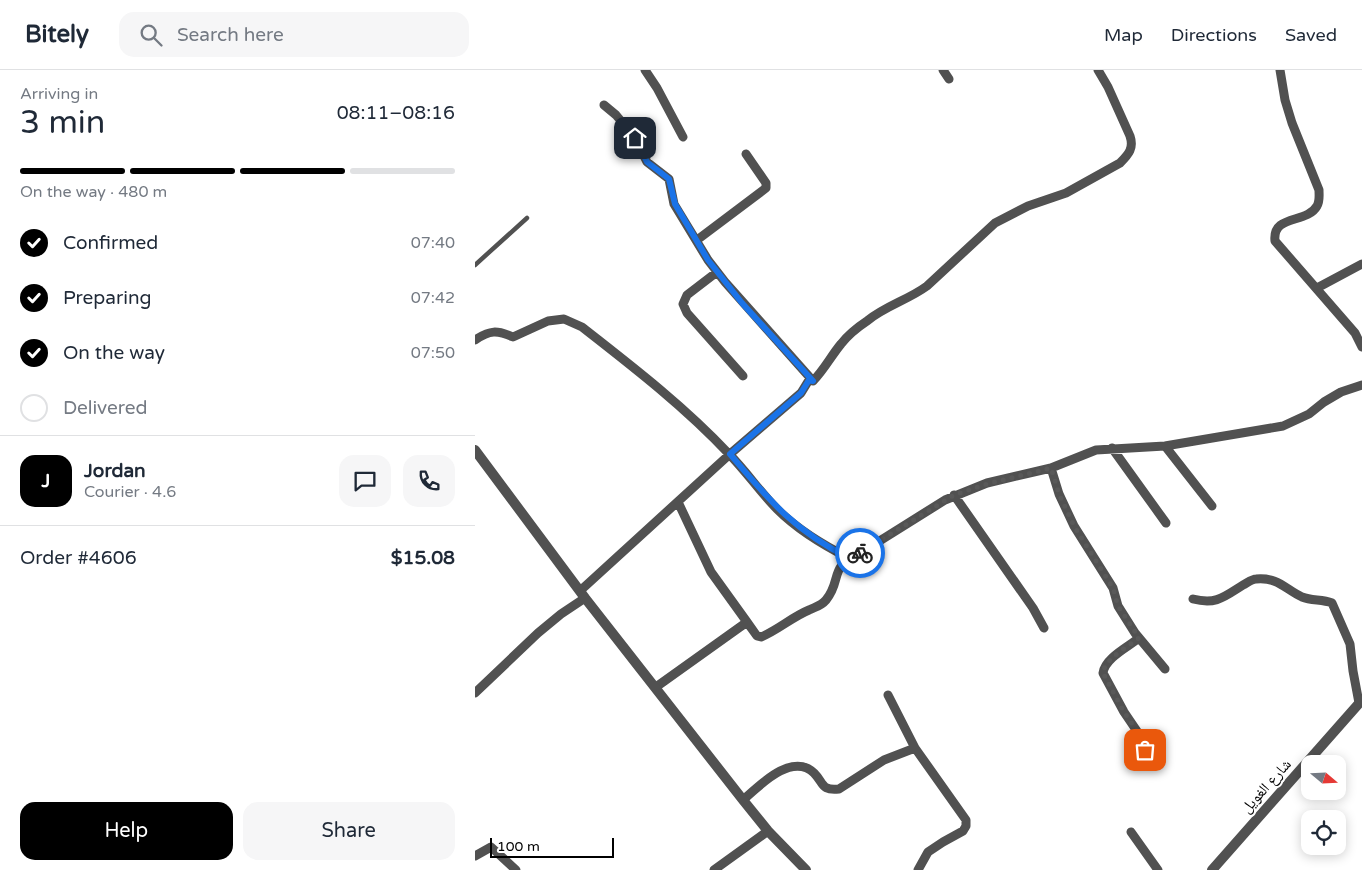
<!DOCTYPE html>
<meta charset="utf-8">
<style>
:root{--surface:#fff;--page:#f6f6f7;--text:#1f2937;--muted:#747a83;--line:#e0e1e3;--accent:#000}
body{margin:0;font-family:"Varela Round","Noto Naskh Arabic",sans-serif;background:var(--page);color:var(--text);height:100vh;display:flex;flex-direction:column;font-size:19px;white-space:nowrap}
*{box-sizing:border-box;margin:0}
p{font-size:16px;color:var(--muted)}
.icon{flex:none;width:28px;height:28px;fill:none;stroke:currentColor;stroke-width:2;stroke-linecap:round;stroke-linejoin:round}
.map{position:relative;flex:1;overflow:hidden}
.sheet{display:flex;flex-direction:column;background:var(--surface);width:475px}
.sheet>*{flex:none}
.needle{width:32px;rotate:109deg}
.controls{position:absolute;left:826px;top:685px;display:grid;gap:10px}
.controls a{display:grid;place-items:center;width:45px;height:45px;border-radius:10px;background:var(--surface);box-shadow:0 2px 12px #0003;font-size:25px}
.scale{position:absolute;left:15px;bottom:12px;width:124px;box-sizing:border-box;padding-left:5px;border:2px solid #000;border-top:0;font-size:14px;line-height:18px;white-space:nowrap;color:#000;-webkit-text-stroke:4px #fff;paint-order:stroke}
.pin{position:absolute;display:grid;place-items:center;width:42px;height:42px;color:#fff;margin:-21px;border-radius:10px;box-shadow:0 2px 8px #0006}
.courier{position:absolute;display:grid;place-items:center;width:50px;height:50px;margin:-25px;border:4px solid #1a73e8;border-radius:50%;background:#fff;color:#222;box-shadow:0 1px 6px #0007}
.head em{font-style:normal;font-weight:600}
.head div{display:flex;flex-direction:column-reverse}
.head{display:flex;align-items:center;justify-content:space-between;height:85px;padding:0 20px}
h1{font-size:32px;font-weight:600;line-height:38px}
.bar{display:grid;grid-template-columns:repeat(4,1fr);gap:8px 5px;align-content:center;height:60px;padding:0 20px}
.bar i{height:6px;border-radius:4px;background:var(--line)}
.bar .selected{background:var(--accent)}
.bar p{grid-column:span 4}
.line{display:flex;align-items:center;gap:12px;padding:0 20px;border-top:1px solid var(--line)}
.line div{flex:1}
.round{display:grid;place-items:center;flex:none;width:52px;height:52px;border-radius:15px;background:var(--page)}
ol{padding:0 20px;list-style:none}
li{display:flex;align-items:center;gap:15px;height:55px}
li p{margin-inline-start:auto}
li .icon{padding:5px;border-radius:50%;background:var(--accent);color:#fff;stroke-width:4}
li:last-child{color:var(--muted)}
li i{width:28px;height:28px;border:2px solid var(--line);border-radius:50%}
.action{display:flex;gap:10px;margin-top:auto;padding:10px 20px}
.action a{flex:1;height:58px;border-radius:15px;background:var(--accent);color:#fff;font-size:20px;font-weight:600;line-height:58px;text-align:center}
.action a+a{background:var(--page);color:var(--text)}
header{display:flex;align-items:center;gap:30px;box-sizing:border-box;height:70px;padding:0 25px;background:var(--surface);border-bottom:1px solid var(--line)}
header strong{font-size:24px}
nav{display:flex;gap:28px;margin-inline-start:auto;font-size:18px}
.search{width:350px;height:45px;background:var(--page);display:flex;align-items:center;gap:12px;box-sizing:border-box;padding:0 18px;border-radius:15px;color:var(--muted);font-size:19px}
main{display:flex;flex:1;min-height:0}
.map>svg:first-child{display:block}
</style>
<header>
<strong>Bitely</strong>
<div class="search"><svg class="icon" aria-label="search" viewBox="0 0 24 24"><circle cx="10" cy="10" r="6"/><path d="M15 15l6 6"/></svg>Search here</div>
<nav><a>Map</a><a>Directions</a><a>Saved</a></nav>
</header>
<main>
<section class="sheet">
<div class="head"><div><h1>3 min</h1><p>Arriving in</p></div><em>08:11–08:16</em></div>
<div class="bar"><i class="selected"></i><i class="selected"></i><i class="selected"></i><i></i><p>On the way · 480 m</p></div>
<ol>
<li><svg class="icon" aria-label="check" viewBox="0 0 24 24"><path d="M5 12l5 5 9-10"/></svg>Confirmed<p>07:40</p></li>
<li><svg class="icon" aria-label="check" viewBox="0 0 24 24"><path d="M5 12l5 5 9-10"/></svg>Preparing<p>07:42</p></li>
<li><svg class="icon" aria-label="check" viewBox="0 0 24 24"><path d="M5 12l5 5 9-10"/></svg>On the way<p>07:50</p></li>
<li><i></i>Delivered</li>
</ol>
<div class="line" style="height:90px"><b class="round" style="background:var(--accent);color:#fff">J</b><div><b>Jordan</b><p>Courier · 4.6</p></div><a class="round"><svg class="icon" aria-label="chat" viewBox="0 0 24 24"><path d="M4 5h16v11H9l-5 4z"/></svg></a><a class="round"><svg class="icon" aria-label="phone" viewBox="0 0 24 24"><path d="M5 4h4l2 5-3 2q2 4 5 5l2-3 5 2v4C11 20 4 13 5 4z"/></svg></a></div>
<div class="line" style="height:65px"><div>Order #4606</div><b>$15.08</b></div>
<div class="action"><a>Help</a><a>Share</a></div>
</section>
<div class="map">
<svg width="887" height="800" viewBox="0 0 887 800">
<rect width="100%" height="100%" fill="#fff"/>
<g fill="none" stroke-linecap="round" stroke-linejoin="round">
<path stroke="#515151" stroke-width="4.5" d="M0,195l52,-47"/>
<path stroke="#515151" stroke-width="9" d="M170,0l12,18 26,49
M468,0l6,9
M805,0l5,30 7,23 27,67c0,6 1,11 -2,16 -10,18 -45,8 -42,35l80,92 7,14
M129,35l12,10 19,23 12,24 22,17 5,25 34,56 17,22 88,99
M222,170l69,-52v-5l-20,-29
M242,202l-30,23 -4,9 4,9 56,63
M842,218l45,-24
M0,270c15,-10 22,-10 38,-3l35,-16 16,-2 18,8c50,39 103,80 147,127 17,17 31,38 48,55 21,21 46,36 72,49
M690,376l47,60
M637,378l54,75
M576,398l8,26 15,32 39,62 5,18 17,27 30,36
M479,425l79,113 11,20
M203,432l33,70 36,50 10,14 4,1c17,-7 31,-20 48,-27 6,-3 12,-4 17,-10 17,-21 1,-33 36,-48l83,-52 42,-17 64,-15 45,-18 69,-4 118,-20 26,-12 15,-12 17,-10 21,-7
M106,520l149,-136 71,-61 8,-13 4,1c11,-11 18,-25 28,-37 7,-9 17,-17 26,-23 18,-15 41,-21 60,-35l68,-63 33,-17 38,-13 54,-30c9,-9 14,-15 10,-27l-22,-49 -10,-17
M718,529c23,6 31,-2 50,-14 4,-2 9,-6 13,-6 22,-2 29,10 46,18 10,4 20,2 30,6l18,41 3,27 6,32
M664,568c-11,9 -34,20 -36,35l21,39 19,28 3,20
M181,617l91,-65
M0,623l63,-60 23,-19 24,-16
M413,625l27,53 51,72v6l-3,5 -20,11 -15,10 -10,18
M268,730c17,-15 49,-48 71,-27 10,10 7,18 25,16l45,-29 31,-12
M656,762l27,38
M0,786l16,-9 25,23
M239,800l54,-39"/>
<path stroke="#515151" stroke-width="10" d="M0,380l110,148 158,202 25,31 38,39
M737,800l150,-170"/>
</g>
<g fill="none" stroke-linecap="round" stroke-linejoin="round">
<path stroke="#595959" stroke-width="5" stroke-dasharray="0 9" d="M385,483l94,-58 33,-11 64,-16 8,26 15,32 39,62 5,18 21,32c-11,9 -34,20 -36,35l21,39 19,28 2,10"/>
<path stroke="#1a73e8" stroke-width="6" d="M160,68l12,24 22,17 6,25 33,56 34,43 71,78 -4,-1 -8,13 -71,61c39,46 63,76 119,104l11,-5"/>
</g>
<g text-anchor="middle" stroke-width="4" stroke-linejoin="round" paint-order="stroke">
<g font-size="15" fill="#000" stroke="#fff">
<text transform="translate(791 716) rotate(-48)" y="5">شارع الغويل</text>
</g>
</g>
</svg>
<div class="controls">
<a><svg class="needle" viewBox="-14 -14 28 28"><path d="M0-13l5 13h-10z" fill="#e53935"/><path d="M0 13l5-13h-10z" fill="#747a83"/></svg></a>
<a><svg class="icon" aria-label="locate" viewBox="0 0 24 24"><circle cx="12" cy="12" r="6"/><path d="M12 2v4M12 18v4M2 12h4M18 12h4"/></svg></a>
</div>
<div class="scale">100 m</div>
<div class="pin" style="left:670px;top:680px;background:#ea580c"><svg class="icon" aria-label="bag" viewBox="0 0 24 24"><path d="M5 8h14l-1 12H6zM9 8a3 3 0 0 1 6 0"/></svg></div>
<div class="pin" style="left:160px;top:68px;background:#1f2937"><svg class="icon" aria-label="home" viewBox="0 0 24 24"><path d="M3 11l9-7 9 7M6 9v11h12V9"/></svg></div>
<div class="courier" style="left:385px;top:483px"><svg class="icon" aria-label="bike" viewBox="0 0 24 24"><circle cx="6" cy="16" r="4"/><circle cx="18" cy="16" r="4"/><path d="M6 16l4-8h5l3 8M10 8l3 8H6M13 5h3"/></svg></div>
</div>
</main>
